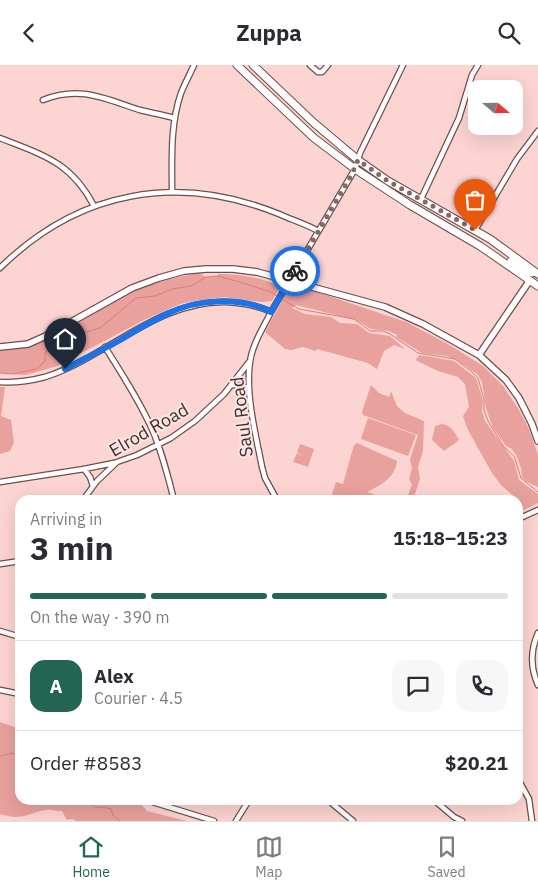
<!DOCTYPE html>
<meta charset="utf-8">
<style>
:root{--surface:#fff;--page:#f7f7f7;--text:#2b2b33;--muted:#7c7c81;--line:#e1e1e2;--accent:#236453}
body{margin:0;font-family:"IBM Plex Sans",sans-serif;background:var(--page);color:var(--text);height:100vh;display:flex;flex-direction:column;font-size:19px;white-space:nowrap}
*{box-sizing:border-box;margin:0}
p{font-size:16px;color:var(--muted)}
.icon{flex:none;width:28px;height:28px;fill:none;stroke:currentColor;stroke-width:2;stroke-linecap:round;stroke-linejoin:round}
.map{position:relative;flex:1;overflow:hidden}
.panel{position:absolute;left:15px;top:430px;width:508px;height:310px;display:flex;flex-direction:column;background:var(--surface);border-radius:15px;box-shadow:0 5px 20px #0002}
.panel>*{flex:none}
.needle{width:32px;rotate:110deg}
.buttons{position:absolute;left:468px;top:15px;display:grid;gap:10px}
.buttons a{display:grid;place-items:center;width:55px;height:55px;border-radius:10px;background:var(--surface);box-shadow:0 5px 20px #0002;font-size:25px}
.pin{position:absolute;display:grid;place-items:center;width:42px;height:42px;color:#fff;margin:-51px -21px;border-radius:50% 50% 50% 0;rotate:-45deg;box-shadow:0 0 5px #0007}
.pin .icon{rotate:45deg}
.courier{position:absolute;display:grid;place-items:center;width:50px;height:50px;margin:-25px;border:4px solid #1a73e8;border-radius:50%;background:#fff;color:#222;box-shadow:0 1px 6px #0007}
.headline em{font-style:normal;font-weight:700}
.headline div{display:flex;flex-direction:column-reverse}
.headline{display:flex;align-items:center;justify-content:space-between;height:85px;padding:0 15px}
h1{font-size:32px;font-weight:700;line-height:38px}
.bar{display:grid;grid-template-columns:repeat(4,1fr);gap:8px 5px;align-content:center;height:60px;padding:0 15px}
.bar i{height:6px;border-radius:4px;background:var(--line)}
.bar .on{background:var(--accent)}
.bar p{grid-column:span 4}
.line{display:flex;align-items:center;gap:12px;padding:0 15px;border-top:1px solid var(--line)}
.line div{flex:1}
.round{display:grid;place-items:center;flex:none;width:52px;height:52px;border-radius:15px;background:var(--page)}
header{display:flex;justify-content:space-between;align-items:center;height:65px;padding:0 15px;background:var(--surface);font-size:22px;font-weight:700}
.dock{display:flex;justify-content:space-around;align-items:center;height:70px;border-top:1px solid var(--line);background:var(--surface);font-size:14px;color:var(--muted)}
.dock a{display:grid;justify-items:center;gap:2px}
.dock .on{color:var(--accent)}
.map>svg:first-child{display:block}
</style>
<header><svg class="icon" aria-label="back" viewBox="0 0 24 24"><path d="M15 5l-7 7 7 7"/></svg>Zuppa<svg class="icon" aria-label="search" viewBox="0 0 24 24"><circle cx="10" cy="10" r="6"/><path d="M15 15l6 6"/></svg></header>
<div class="map">
<svg width="538" height="756" viewBox="0 0 538 756">
<rect width="100%" height="100%" fill="#fcd4d1"/>
<path fill="#e8a19d" d="M199,208l7,4 12,-1v-2c19,0 45,3 62,13l-8,14 -10,1 -37,-5 -32,4 -13,3 -36,16 -87,46 -31,9 -26,-2v-22c49,-3 90,-38 133,-59 21,-10 44,-15 66,-19z
M294,221l11,2 101,34 42,22 35,22 20,20 16,24 10,19 9,26v32l-11,-5 -5,-5 -1,-9 -5,-13 -4,-6 -6,-3 -13,-18 -7,-20 -4,-26 -4,-7 -21,-15 -11,-4 -24,-3 -26,-16 1,-2 -8,-4 -18,-2 -15,-9 -60,-15 -4,3 13,6 26,3 9,6 17,1 12,9 21,3 15,13 -11,-4 -10,6 -7,18 -9,-6 -51,-14 -1,2 -13,-4 -12,3 -6,-1 -20,-17 20,-37z
M420,290l34,6 22,17 7,23 -1,10 3,10 29,40 5,19 19,14v9l-16,8 -4,-11 -17,-15 -9,-12 -24,-43 -5,-14 6,-9 -4,-23 -7,-7 -20,-6 -23,-11z
M371,320l8,8 10,4 2,-6 6,15 8,7 19,8 -1,30 -5,16 2,12 -7,21h-7l6,-15 -3,-6 3,-11 -2,-9 8,-24 -55,-20 -1,-3z
M0,322h5l-4,29 10,4 3,22 -4,9 -10,3z
M368,353l48,17 -8,21 -47,-17z
M442,359c10,2 12,7 17,16l-15,11 -12,-11 3,-14z
M357,378l40,18c-2,17 -16,24 -30,31l21,7 8,-1 6,2h-72l6,-18 7,2 11,-39z
M300,379l14,5 -6,18 -15,-5 4,-9 7,3 -7,-4z
M0,657l20,7v71h112l9,4 6,7 40,10h-111l-4,-2 -5,1 -5,-9c-5,0 -12,-2 -17,-1 -20,4 -22,11 -45,4z"/>
<g fill="none" stroke-linecap="round" stroke-linejoin="round">
<path stroke="#db7d7a" stroke-width="1" d="M281,234l18,10 55,10 16,12h13l7,3 28,19 37,6 17,13 6,6 6,22v10l4,11 16,26 10,9 7,22 17,14
M0,308l14,1 22,-5 9,-8v-5l2,-6 22,-13 31,-9 36,-30 19,-2 17,-7 19,-3 15,-9 12,-1 25,7 28,9 7,5
M0,691l13,-3 7,4
M86,735l9,8 8,-1 8,2 2,6 7,6"/>
<defs>
<path id="minor" d="M310,0l8,7h4l6,-7
M43,35c37,-15 62,-1 97,10 12,3 23,5 34,8
M0,73c43,17 71,24 94,68
M172,127c0,-33 -2,-67 9,-99 4,-10 9,-19 13,-28
M421,134l38,-81 13,-43 6,-10
M475,165l42,-71 21,-28
M0,203c79,-78 178,-95 279,-54 13,6 27,10 39,17
M105,282c17,27 34,53 47,82 10,23 16,47 22,71
M0,317c16,1 30,-1 45,-5 63,-20 112,-77 182,-75 14,1 31,3 44,10
M231,320h9l9,4
M84,404l6,8 3,9
M0,417l84,-13 30,-6
M83,435l14,-19 20,-19 20,-7 34,-17 24,-17 29,-27 26,-33
M277,435l-12,-22 -3,-11c-6,-31 -17,-74 -12,-105 2,-17 13,-34 21,-50l84,-143 5,-16 43,-88
M518,454l20,-9
M0,499l20,-3
M0,566l20,6
M538,568c-8,18 -8,34 0,52
M0,625l20,4
M518,714l11,20 3,22
M146,735l68,21
M328,735l25,21
M434,735l20,17 8,4
M236,756l13,-21"/>
<path id="tertiary" d="M0,282l28,-3 20,-9 84,-47 27,-10 25,-7 22,-2h27l24,3 128,35 38,17 56,31 27,25 13,18 13,26 6,17
M479,290l51,-75"/>
<path id="primary" d="M237,0l77,73 41,31 55,36 70,41 58,40
M253,0l61,58 44,37 30,21 102,58 48,35
M511,196l15,10 6,2"/>
</defs>
<use href="#minor" stroke="#6f4e4c" stroke-width="7"/>
<use href="#tertiary" stroke="#6f4e4c" stroke-width="8"/>
<use href="#primary" stroke="#6f4e4c" stroke-width="9"/>
<use href="#minor" stroke="#fff" stroke-width="4.5"/>
<use href="#tertiary" stroke="#fff" stroke-width="5.5"/>
<use href="#primary" stroke="#fff" stroke-width="7"/>
</g>
<g fill="none" stroke-linecap="round" stroke-linejoin="round">
<path stroke="#806967" stroke-width="5" stroke-dasharray="0 9" d="M295,206l57,-97 6,-14 30,21 87,49"/>
<path stroke="#1a73e8" stroke-width="6" d="M65,304c19,-10 37,-19 55,-29 15,-9 31,-19 47,-26 29,-15 74,-18 104,-2l24,-41"/>
</g>
<g text-anchor="middle" stroke-width="4" stroke-linejoin="round" paint-order="stroke">
<g font-size="18" fill="#3e2f2e" stroke="#fee5e3">
<text transform="translate(242 352) rotate(-97)" y="6">Saul Road</text>
<text transform="translate(149 365) rotate(-30)" y="6">Elrod Road</text>
</g>
</g>
</svg>
<div class="buttons">
<a><svg class="needle" viewBox="-14 -14 28 28"><path d="M0-13l5 13h-10z" fill="#e53935"/><path d="M0 13l5-13h-10z" fill="#7c7c81"/></svg></a>
</div>
<div class="pin" style="left:475px;top:165px;background:#ea580c"><svg class="icon" aria-label="bag" viewBox="0 0 24 24"><path d="M5 8h14l-1 12H6zM9 8a3 3 0 0 1 6 0"/></svg></div>
<div class="pin" style="left:65px;top:304px;background:#1f2937"><svg class="icon" aria-label="home" viewBox="0 0 24 24"><path d="M3 11l9-7 9 7M6 9v11h12V9"/></svg></div>
<div class="courier" style="left:295px;top:206px"><svg class="icon" aria-label="bike" viewBox="0 0 24 24"><circle cx="6" cy="16" r="4"/><circle cx="18" cy="16" r="4"/><path d="M6 16l4-8h5l3 8M10 8l3 8H6M13 5h3"/></svg></div>
<section class="panel">
<div class="headline"><div><h1>3 min</h1><p>Arriving in</p></div><em>15:18–15:23</em></div>
<div class="bar"><i class="on"></i><i class="on"></i><i class="on"></i><i></i><p>On the way · 390 m</p></div>
<div class="line" style="height:90px"><b class="round" style="background:var(--accent);color:#fff">A</b><div><b>Alex</b><p>Courier · 4.5</p></div><a class="round"><svg class="icon" aria-label="chat" viewBox="0 0 24 24"><path d="M4 5h16v11H9l-5 4z"/></svg></a><a class="round"><svg class="icon" aria-label="phone" viewBox="0 0 24 24"><path d="M5 4h4l2 5-3 2q2 4 5 5l2-3 5 2v4C11 20 4 13 5 4z"/></svg></a></div>
<div class="line" style="height:65px"><div>Order #8583</div><b>$20.21</b></div>
</section>
</div>
<nav class="dock">
<a class="on"><svg class="icon" aria-label="home" viewBox="0 0 24 24"><path d="M3 11l9-7 9 7M6 9v11h12V9"/></svg>Home</a>
<a><svg class="icon" aria-label="map" viewBox="0 0 24 24"><path d="M3 6l6-2 6 2 6-2v14l-6 2-6-2-6 2zM9 4v14M15 6v14"/></svg>Map</a>
<a><svg class="icon" aria-label="saved" viewBox="0 0 24 24"><path d="M7 4h10v16l-5-4-5 4z"/></svg>Saved</a>
</nav>
